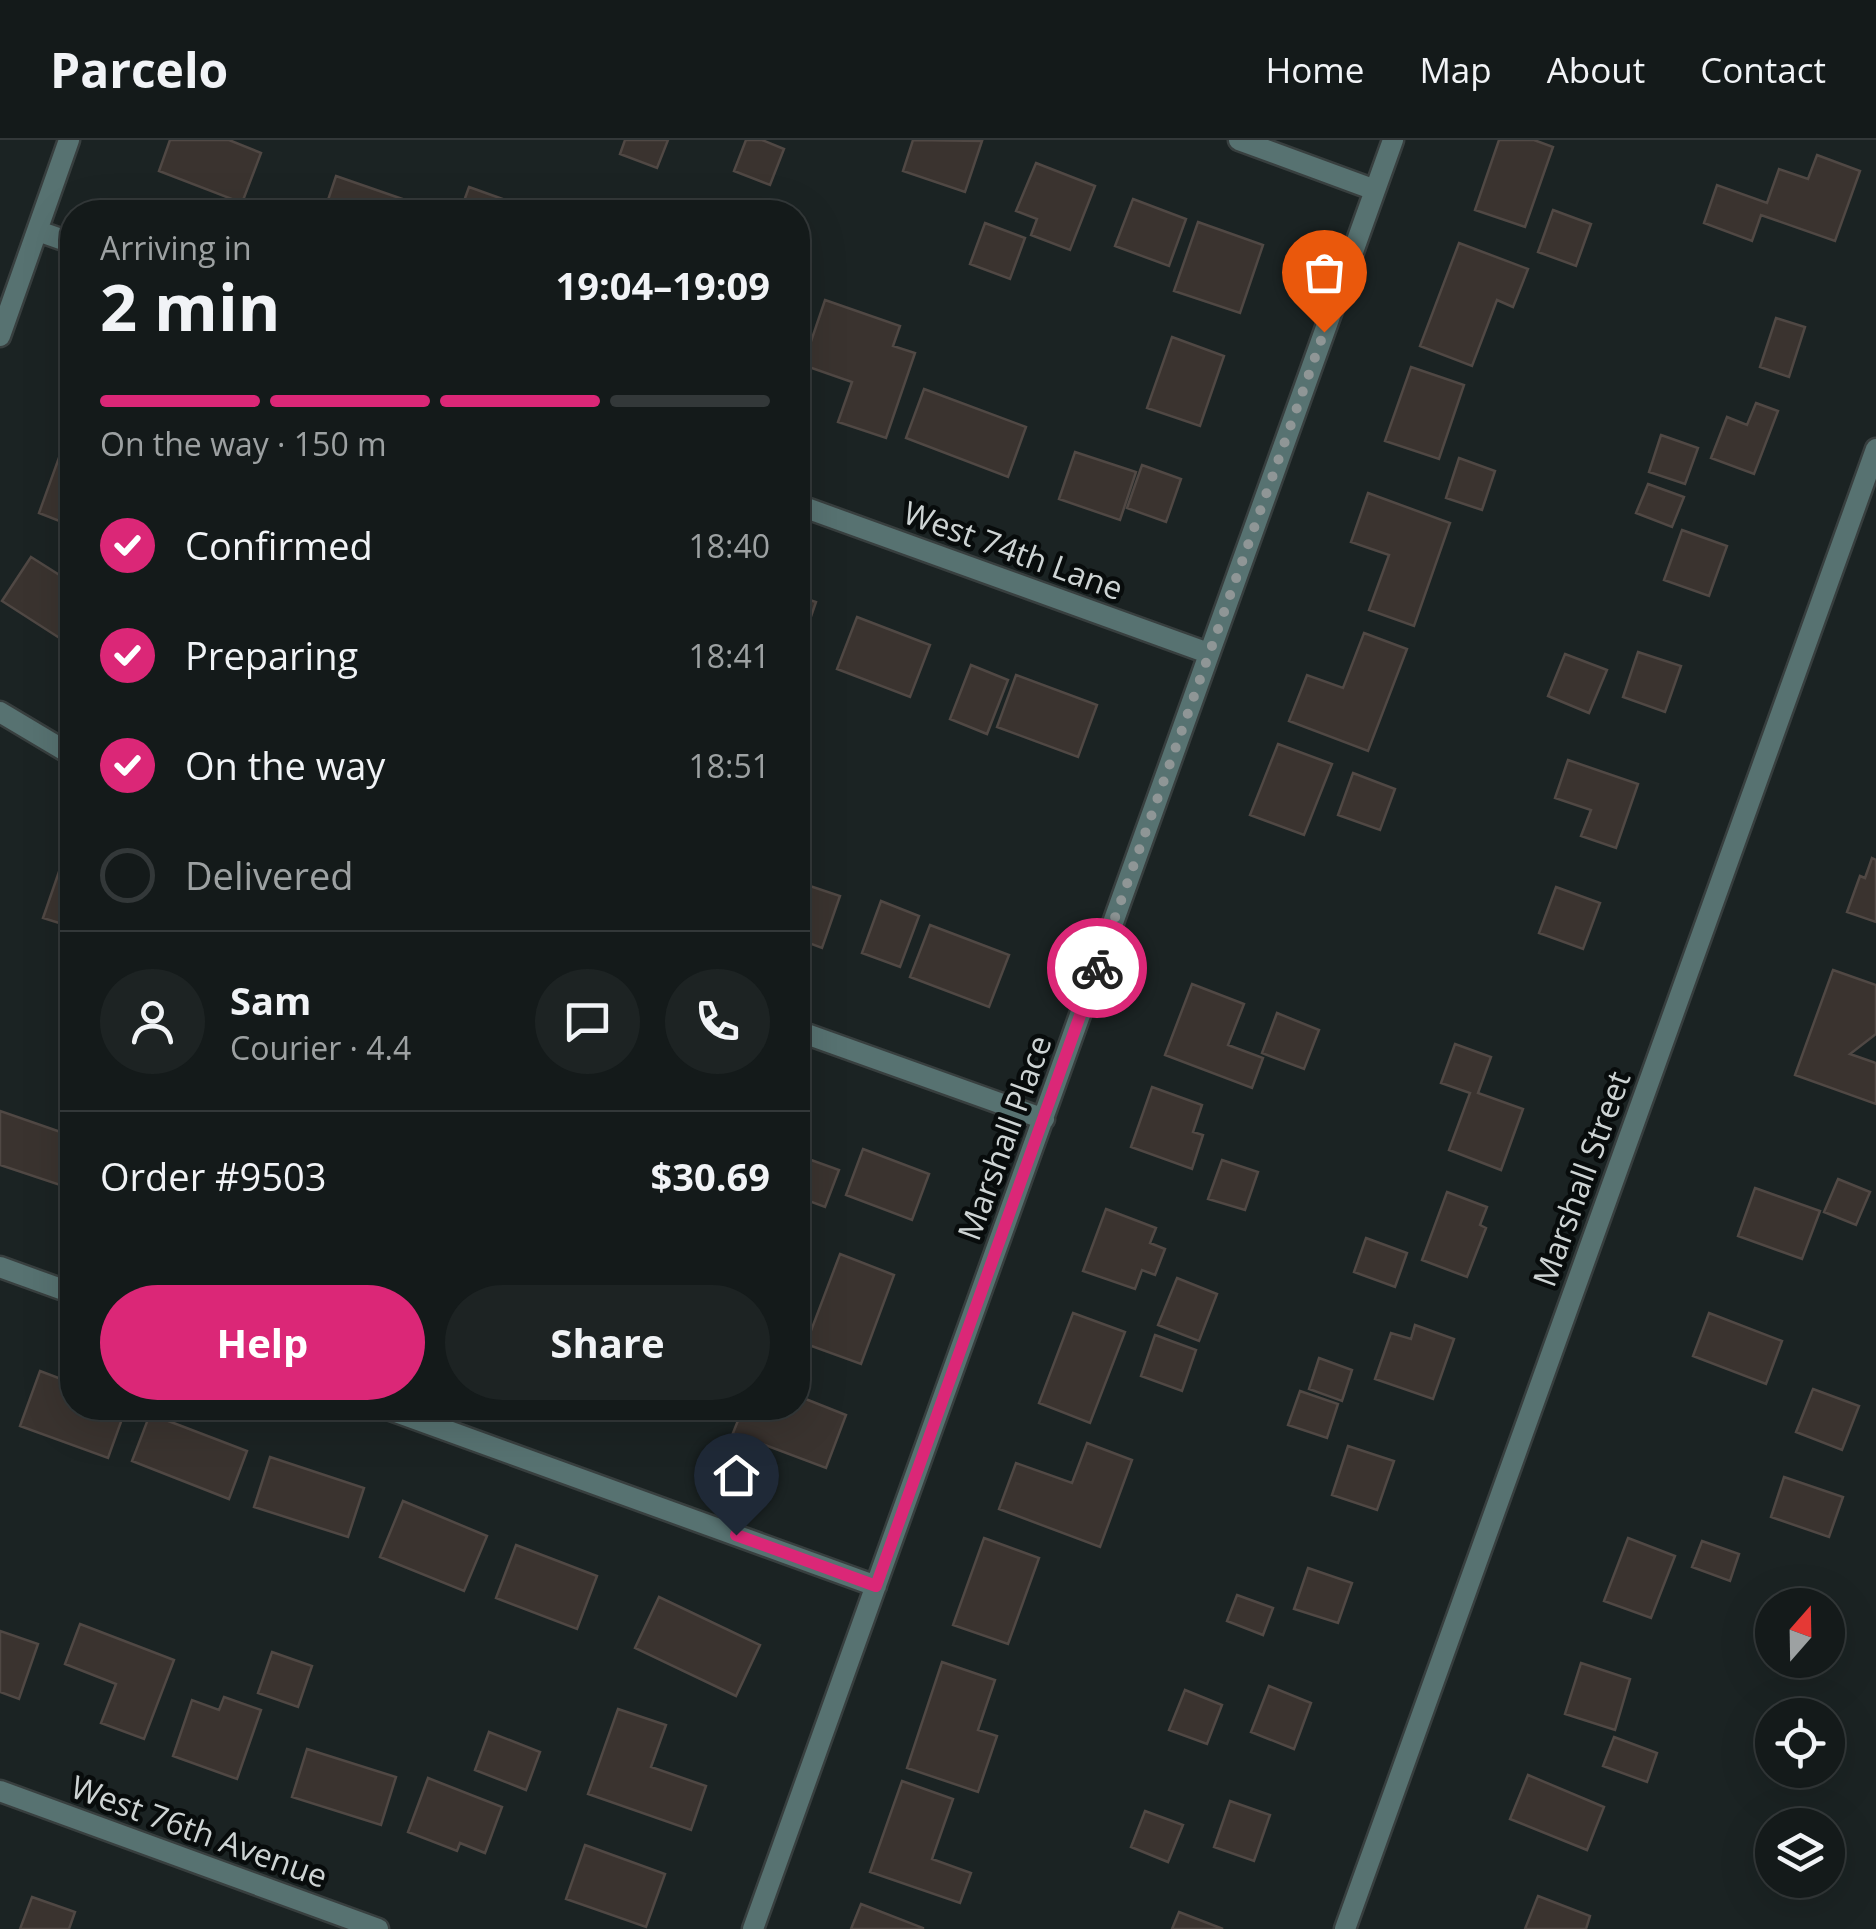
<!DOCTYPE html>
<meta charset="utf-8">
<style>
:root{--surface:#141a1a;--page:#1d2323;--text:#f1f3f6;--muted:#9da1a2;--line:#333839;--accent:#db2777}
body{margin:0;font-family:"Open Sans",sans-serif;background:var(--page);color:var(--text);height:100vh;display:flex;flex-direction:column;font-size:38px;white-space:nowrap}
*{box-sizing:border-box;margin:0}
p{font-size:32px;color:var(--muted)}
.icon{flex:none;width:55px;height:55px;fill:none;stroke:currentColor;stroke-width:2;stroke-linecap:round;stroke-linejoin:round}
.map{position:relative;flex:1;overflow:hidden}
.sheet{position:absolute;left:60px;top:60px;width:750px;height:1220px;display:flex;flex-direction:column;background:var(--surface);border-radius:40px;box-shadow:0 10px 40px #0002,0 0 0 2px var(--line)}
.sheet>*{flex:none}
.needle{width:65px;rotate:20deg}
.tools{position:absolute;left:1755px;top:1448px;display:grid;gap:20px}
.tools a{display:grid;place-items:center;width:90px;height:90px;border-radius:50%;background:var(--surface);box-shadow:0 10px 40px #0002,0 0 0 2px var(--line);font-size:50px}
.pin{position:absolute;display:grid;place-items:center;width:85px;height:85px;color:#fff;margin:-102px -42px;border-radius:50% 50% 50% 0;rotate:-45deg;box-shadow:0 0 10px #0007}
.pin .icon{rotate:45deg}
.courier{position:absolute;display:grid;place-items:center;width:100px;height:100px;margin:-50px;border:8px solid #db2777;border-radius:50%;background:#fff;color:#222;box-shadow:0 2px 12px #0007}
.headline em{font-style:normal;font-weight:700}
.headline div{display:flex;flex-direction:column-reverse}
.headline{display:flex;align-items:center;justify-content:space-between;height:170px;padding:0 40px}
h1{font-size:65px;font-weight:700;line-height:75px}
.bar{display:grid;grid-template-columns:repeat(4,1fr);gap:15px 10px;align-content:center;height:120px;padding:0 40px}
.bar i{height:12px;border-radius:8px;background:var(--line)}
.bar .selected{background:var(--accent)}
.bar p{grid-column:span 4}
.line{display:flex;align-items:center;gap:25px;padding:0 40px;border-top:2px solid var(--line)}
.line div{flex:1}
.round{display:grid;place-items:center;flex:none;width:105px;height:105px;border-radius:52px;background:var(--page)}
ol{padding:0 40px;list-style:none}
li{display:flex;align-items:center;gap:30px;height:110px}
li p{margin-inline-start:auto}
li .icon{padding:10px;border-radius:50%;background:var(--accent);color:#fff;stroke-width:4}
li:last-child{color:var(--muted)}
li i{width:55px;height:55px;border:5px solid var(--line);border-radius:50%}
.action{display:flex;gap:20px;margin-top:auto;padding:20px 40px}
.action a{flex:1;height:115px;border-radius:60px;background:var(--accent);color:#fff;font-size:40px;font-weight:700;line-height:115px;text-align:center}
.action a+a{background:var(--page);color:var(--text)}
header{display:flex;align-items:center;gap:60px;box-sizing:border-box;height:140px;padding:0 50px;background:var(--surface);border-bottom:2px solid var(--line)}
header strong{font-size:48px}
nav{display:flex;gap:55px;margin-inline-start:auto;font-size:35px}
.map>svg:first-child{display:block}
</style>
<header>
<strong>Parcelo</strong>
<nav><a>Home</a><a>Map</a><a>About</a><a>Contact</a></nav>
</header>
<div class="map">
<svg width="1876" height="1789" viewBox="0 0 1876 1789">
<rect width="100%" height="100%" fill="#1b2323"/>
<path fill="#3a332f" stroke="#504844" stroke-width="2.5" d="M170,0h59l32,13 -19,50 -83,-32z
M625,0h43l-11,28 -37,-14z
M746,0h16l22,9 -14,36 -36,-14z
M913,0l69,1 -17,51 -62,-21z
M1499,0h35l19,7 -28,80 -50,-17z
M1817,15l43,16 -25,70 -74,-26 -9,26 -48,-18 13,-38 50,18 12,-34 29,10z
M1036,23l59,23 -25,64 -39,-15 6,-16 -21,-8z
M336,36l104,36h-116z
M469,47l70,25h-79z
M1133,59l53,20 -17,47 -54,-20z
M1553,70l38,14 -15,42 -38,-14z
M1198,82l65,23 -23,68 -66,-22z
M985,83l40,15 -15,41 -40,-15z
M1459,103l69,26 -15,38 -16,-7 -25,66 -52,-20z
M825,160l75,26 -7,20 22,7 -29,85 -48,-16 14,-40 -49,-17z
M1776,178l29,9 -16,50 -29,-10z
M1172,197l52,19 -24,70 -53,-18z
M1411,227l53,18 -25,74 -54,-18z
M924,249l102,38 -18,50 -102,-39z
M1756,263l22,8 -24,63 -43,-16 16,-41 20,8z
M1661,295l37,13 -13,36 -36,-12z
M65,301l7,2v83l-33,-13z
M1075,312l61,20 -16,48 -61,-21z
M1459,318l36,13 -13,39 -36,-12z
M1142,325l39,14 -15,43 -39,-14z
M1648,344l36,13 -12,30 -36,-14z
M1368,353l82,30 -36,103 -45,-16 20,-55 -38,-13z
M1682,390l45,16 -18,50 -45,-16z
M31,417l41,26v63l-70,-45z
M798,456l18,6 -18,52z
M857,477l73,28 -20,52 -73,-28z
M1364,493l43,16 -39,102 -79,-30 18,-46 36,13z
M1638,512l43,14 -16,46 -42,-15z
M1565,514l42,16 -18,43 -41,-17z
M971,525l37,15 -21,54 -37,-15z
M1016,535l81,30 -19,52 -81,-30z
M1278,604l54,20 -28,71 -54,-20z
M1568,620l70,24 -22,64 -35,-12 10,-26 -36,-12z
M1353,633l42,16 -15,41 -42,-15z
M1872,718l4,2v62l-29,-10 13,-36 5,2z
M62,723l10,4v60l-29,-9z
M798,742l42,14 -18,52 -24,-9z
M1556,747l44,16 -17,46 -44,-16z
M881,761l38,15 -19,51 -38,-14z
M930,785l79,30 -20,52 -79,-30z
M1833,830l43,15v49l-26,20 26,9v41l-81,-29z
M1192,844l52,20 -16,41 35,13 -11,30 -87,-33z
M1277,873l42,17 -15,39 -42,-16z
M1455,904l36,13 -13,36 45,16 -22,61 -52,-20 21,-57 -29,-10z
M1152,947l50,18 -9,27 10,3 -11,34 -61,-22z
M0,971l72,25v43l-3,9 -69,-23z
M863,1009l66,25 -17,46 -66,-25z
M800,1016l39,14 -14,37 -27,-10z
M1222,1020l36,12 -13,38 -37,-11z
M1838,1039l32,13 -14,33 -32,-13z
M1755,1048l65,23 -18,48 -64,-23z
M1447,1052l40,15 -7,18 6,3 -19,49 -45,-17z
M1106,1069l50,19 -6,15 15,6 -10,26 -13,-5 -7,19 -52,-18z
M1366,1098l41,15 -12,34 -41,-15z
M840,1114l54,21 -33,89 -55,-20z
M1177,1138l40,16 -18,47 -41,-16z
M1073,1173l52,19 -35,91 -51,-20z
M1709,1173l73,28 -16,43 -73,-28z
M1415,1185l39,14 -21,60 -58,-20 16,-46 20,6z
M1155,1195l41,15 -14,41 -41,-15z
M1319,1218l33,12 -10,31 -33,-12z
M40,1231l32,12v25h54l-18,50 -88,-32z
M1813,1249l46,17 -17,44 -46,-18z
M1300,1251l38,13 -11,34 -39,-13z
M798,1256l48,19 -20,53 -93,-35 10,-25h55z
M150,1274l97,37 -18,48 -97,-38z
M1087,1303l45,17 -32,87 -101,-38 17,-46 56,20z
M1348,1306l46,15 -17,49 -45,-15z
M270,1317l94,31 -16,49 -94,-30z
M1784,1337l59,20 -14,40 -58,-20z
M403,1361l84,35 -23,55 -84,-34z
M984,1398l55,20 -31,86 -55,-19z
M1628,1398l47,18 -24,62 -47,-17z
M1702,1401l37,13 -9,27 -38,-14z
M516,1405l81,31 -20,53 -81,-31z
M1308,1428l44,15 -14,40 -44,-14z
M1237,1455l36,13 -10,27 -36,-14z
M659,1457l101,48 -24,51 -101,-48z
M80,1484l94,36 -30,79 -43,-16 15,-39 -51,-20z
M0,1491l38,13 -19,55 -19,-7z
M272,1512l40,14 -14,41 -40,-14z
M942,1522l53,18 -17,50 19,6 -19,56 -71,-24z
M1581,1523l49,16 -15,51 -50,-16z
M1269,1546l42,17 -17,46 -43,-17z
M1185,1550l37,15 -15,39 -38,-14z
M224,1557l37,13 -24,69 -64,-23 19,-56 27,10z
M618,1569l48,16 -15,42 55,19 -15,44 -103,-36z
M489,1592l51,20 -14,38 -51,-20z
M1614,1597l43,16 -10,29 -44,-16z
M307,1609l89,28 -15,48 -89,-28z
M1528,1635l76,32 -17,43 -77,-31z
M428,1638l74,29 -17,46 -25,-10 -3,8 -49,-19z
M902,1641l51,18 -21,60 39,14 -11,30 -90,-31z
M1230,1661l40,14 -16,46 -40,-14z
M1145,1671l38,14 -15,37 -37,-15z
M585,1705l80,29 -19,53 -80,-28z
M1538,1756l52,20 -4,13h-61z
M32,1757l43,15 -6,17h-49z
M861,1764l62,24v1h-72z
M1179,1772l44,17h-51z"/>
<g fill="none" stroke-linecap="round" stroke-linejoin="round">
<defs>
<path id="street" d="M1239,0l136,50
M38,91l34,12
M0,196l69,-196
M798,365l410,148
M0,572l72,43
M798,891l246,88
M0,1127l72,26
M385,1268l491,178
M0,1651l378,138
M753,1789l640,-1789
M1345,1789l531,-1480"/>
</defs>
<use href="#street" stroke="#383f3f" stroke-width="25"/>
<use href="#street" stroke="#577271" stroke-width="20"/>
</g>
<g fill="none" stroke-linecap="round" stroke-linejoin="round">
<path stroke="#8f9696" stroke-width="10" stroke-dasharray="0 18" d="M1097,828l227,-636"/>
<path stroke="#db2777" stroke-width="12" d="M736,1395l140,51 221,-618"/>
</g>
<g text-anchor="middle" stroke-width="9" stroke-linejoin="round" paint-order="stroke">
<g font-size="32" fill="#ced4d4" stroke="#080c0c">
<text transform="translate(1013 411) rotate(20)" y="11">West 74th Lane</text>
<text transform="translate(1005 998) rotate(-70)" y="11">Marshall Place</text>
<text transform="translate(1582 1039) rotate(-70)" y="11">Marshall Street</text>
<text transform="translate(199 1692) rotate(20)" y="11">West 76th Avenue</text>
</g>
</g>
</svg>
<div class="tools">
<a><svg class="needle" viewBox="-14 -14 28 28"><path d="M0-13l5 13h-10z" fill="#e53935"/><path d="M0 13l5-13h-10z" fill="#9da1a2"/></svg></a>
<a><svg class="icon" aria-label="locate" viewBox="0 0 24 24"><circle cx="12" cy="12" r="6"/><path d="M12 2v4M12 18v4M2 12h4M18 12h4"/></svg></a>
<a><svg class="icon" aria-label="layers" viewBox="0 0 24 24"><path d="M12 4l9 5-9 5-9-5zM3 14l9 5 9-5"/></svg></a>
</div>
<div class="pin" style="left:1324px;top:192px;background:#ea580c"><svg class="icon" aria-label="bag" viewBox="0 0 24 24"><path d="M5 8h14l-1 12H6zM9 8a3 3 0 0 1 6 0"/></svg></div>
<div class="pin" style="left:736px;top:1395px;background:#1f2937"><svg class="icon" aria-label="home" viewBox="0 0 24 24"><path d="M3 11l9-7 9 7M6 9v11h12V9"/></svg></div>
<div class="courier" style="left:1097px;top:828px"><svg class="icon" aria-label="bike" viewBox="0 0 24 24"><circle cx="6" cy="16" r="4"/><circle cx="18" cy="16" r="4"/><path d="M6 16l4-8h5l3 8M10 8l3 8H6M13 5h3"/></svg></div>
<section class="sheet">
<div class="headline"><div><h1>2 min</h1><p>Arriving in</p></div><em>19:04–19:09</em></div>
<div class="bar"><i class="selected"></i><i class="selected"></i><i class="selected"></i><i></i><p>On the way · 150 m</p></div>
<ol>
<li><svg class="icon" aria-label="check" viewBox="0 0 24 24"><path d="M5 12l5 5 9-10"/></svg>Confirmed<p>18:40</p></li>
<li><svg class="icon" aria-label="check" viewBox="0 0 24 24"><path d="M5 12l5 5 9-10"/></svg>Preparing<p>18:41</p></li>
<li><svg class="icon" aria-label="check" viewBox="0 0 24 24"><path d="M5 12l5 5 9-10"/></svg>On the way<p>18:51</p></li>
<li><i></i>Delivered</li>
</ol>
<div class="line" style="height:180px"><a class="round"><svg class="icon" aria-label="person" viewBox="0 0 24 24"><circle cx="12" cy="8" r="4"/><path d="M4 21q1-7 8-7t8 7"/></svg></a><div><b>Sam</b><p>Courier · 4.4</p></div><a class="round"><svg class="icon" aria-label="chat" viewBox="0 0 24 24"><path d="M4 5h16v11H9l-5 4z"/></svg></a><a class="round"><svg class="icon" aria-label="phone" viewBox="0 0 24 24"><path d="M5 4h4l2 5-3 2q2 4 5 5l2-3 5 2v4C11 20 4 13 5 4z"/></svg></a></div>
<div class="line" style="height:130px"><div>Order #9503</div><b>$30.69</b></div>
<div class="action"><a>Help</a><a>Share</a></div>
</section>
</div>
